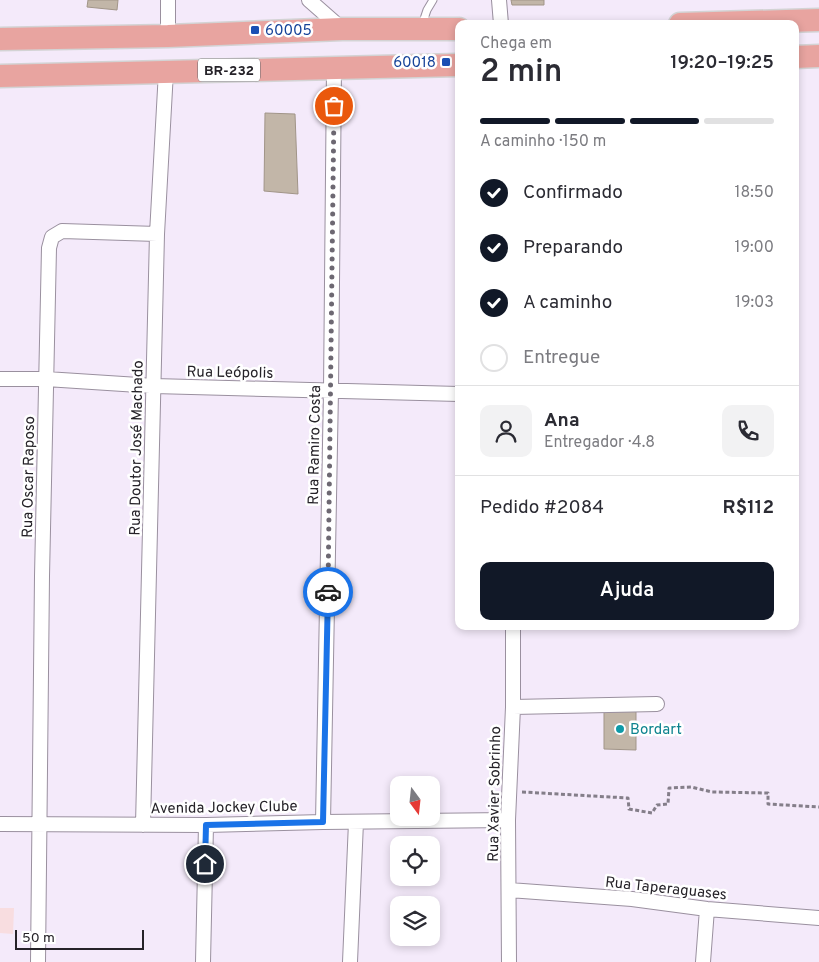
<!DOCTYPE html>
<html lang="pt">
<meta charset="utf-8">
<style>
:root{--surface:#fff;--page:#f2f2f3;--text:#2b2b33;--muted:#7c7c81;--line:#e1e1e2;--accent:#111827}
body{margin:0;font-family:Overpass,sans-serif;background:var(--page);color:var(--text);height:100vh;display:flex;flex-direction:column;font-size:19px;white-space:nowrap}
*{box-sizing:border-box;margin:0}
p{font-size:16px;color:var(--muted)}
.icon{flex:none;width:28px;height:28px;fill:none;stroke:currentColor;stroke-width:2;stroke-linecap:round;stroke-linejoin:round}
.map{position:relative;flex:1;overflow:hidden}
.drawer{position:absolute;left:455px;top:20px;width:344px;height:610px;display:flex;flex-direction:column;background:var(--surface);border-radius:10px;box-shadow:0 2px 8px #0003}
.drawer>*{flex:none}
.needle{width:32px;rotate:165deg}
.tools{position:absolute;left:390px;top:776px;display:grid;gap:10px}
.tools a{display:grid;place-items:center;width:50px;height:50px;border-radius:10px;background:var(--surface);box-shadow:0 2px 8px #0003;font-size:25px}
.scale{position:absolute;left:15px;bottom:12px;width:129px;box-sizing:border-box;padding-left:5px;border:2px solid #252228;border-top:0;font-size:14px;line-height:18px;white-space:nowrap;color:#252228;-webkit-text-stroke:4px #fff;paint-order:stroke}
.pin{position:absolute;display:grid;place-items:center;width:42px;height:42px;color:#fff;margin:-21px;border:2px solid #fff;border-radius:50%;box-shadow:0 1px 5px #0007}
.courier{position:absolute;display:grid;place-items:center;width:50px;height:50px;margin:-25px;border:4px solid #1a73e8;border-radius:50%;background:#fff;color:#222;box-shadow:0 1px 6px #0007}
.headline em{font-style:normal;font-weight:600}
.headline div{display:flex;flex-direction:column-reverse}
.headline{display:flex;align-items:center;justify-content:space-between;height:85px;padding:0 25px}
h1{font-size:32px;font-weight:600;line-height:38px}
.bar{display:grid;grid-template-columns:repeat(4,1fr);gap:8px 5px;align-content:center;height:60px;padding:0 25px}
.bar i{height:6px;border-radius:4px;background:var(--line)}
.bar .active{background:var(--accent)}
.bar p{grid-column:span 4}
.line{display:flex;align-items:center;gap:12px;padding:0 25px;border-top:1px solid var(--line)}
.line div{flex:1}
.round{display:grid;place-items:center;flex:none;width:52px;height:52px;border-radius:10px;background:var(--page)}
ol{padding:0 25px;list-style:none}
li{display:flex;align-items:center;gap:15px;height:55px}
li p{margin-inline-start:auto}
li .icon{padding:5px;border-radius:50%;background:var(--accent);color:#fff;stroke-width:4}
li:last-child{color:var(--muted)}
li i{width:28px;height:28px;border:2px solid var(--line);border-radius:50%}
.primary-button{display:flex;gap:10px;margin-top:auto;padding:10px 25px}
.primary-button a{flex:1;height:58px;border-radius:10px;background:var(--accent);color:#fff;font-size:20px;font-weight:600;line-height:58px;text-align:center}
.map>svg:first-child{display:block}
</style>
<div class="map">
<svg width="819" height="962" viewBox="0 0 819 962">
<rect width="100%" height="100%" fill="#f4eafa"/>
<path fill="#f8dde0" d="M0,908h14l-1,26 -13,-1z"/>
<path fill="#c2b6a8" stroke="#a19588" d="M88,0h30l-1,10 -30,-3z
M511,0h33v5h-32z
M265,113l30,1 3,80 -34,-3z
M604,709h32v41l-32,-1z"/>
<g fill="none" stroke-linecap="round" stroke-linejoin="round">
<defs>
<path id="service" d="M422,25l5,-15 6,-10"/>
<path id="minor" d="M309,0l33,29
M499,0l2,24
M168,36v-36
M0,379h46l108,7 305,8
M513,707l144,-3
M323,822l8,-432 3,-322
M0,824l206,1 117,-3 185,-2
M143,825l14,-591 9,-163
M509,890l123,9 75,10 112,9
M38,962l4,-386 7,-328 3,-11 10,-6 95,3
M203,962l3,-137
M350,962l6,-140
M509,962l-1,-142 5,-113v-81
M703,962l4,-53"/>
<path id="trunk" d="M680,24l139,-4
M0,39l168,-3 174,-7h117
M795,57l24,-1
M0,76l459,-11"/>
</defs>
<use href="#service" stroke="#9a909f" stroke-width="9"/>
<use href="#minor" stroke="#9a909f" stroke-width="16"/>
<use href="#trunk" stroke="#d3d3d4" stroke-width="25"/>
<path stroke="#847e89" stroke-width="3" stroke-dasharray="4 2.5" stroke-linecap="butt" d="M522,792l106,6 1,11 23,4 5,-8 11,-1 1,-16 22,-1 21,5 56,1v11l51,3"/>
<use href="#service" stroke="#fff" stroke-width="7"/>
<use href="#minor" stroke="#fff" stroke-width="14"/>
<use href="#trunk" stroke="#e8a4a0" stroke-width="22"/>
</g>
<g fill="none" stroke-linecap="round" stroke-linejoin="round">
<path stroke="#6d6872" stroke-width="5" stroke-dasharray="0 9" d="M328,592l6,-486"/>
<path stroke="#1a73e8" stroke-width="6" d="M205,864l1,-39 117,-3 5,-230"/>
</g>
<g fill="#1a4fb4" stroke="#fff" stroke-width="2">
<rect x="250" y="25" width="10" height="10" rx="2.5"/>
<rect x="441" y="57" width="10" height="10" rx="2.5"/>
</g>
<circle fill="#0f9aa8" stroke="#fff" stroke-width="2" cx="620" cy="729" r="5"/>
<g text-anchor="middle" stroke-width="5" stroke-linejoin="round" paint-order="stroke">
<rect fill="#fff" stroke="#666468" stroke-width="1" x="198" y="58.5" width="62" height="23" rx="4"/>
<g font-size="14" font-weight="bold" fill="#252228">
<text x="229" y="75">BR-232</text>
</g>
<g font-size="15" fill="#164399" stroke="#fff" text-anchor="start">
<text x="265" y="35">60005</text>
<text x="436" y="67" text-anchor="end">60018</text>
</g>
<g font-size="15" fill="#252228" stroke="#fff">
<text transform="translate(230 372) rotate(1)" y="5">Rua Leópolis</text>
<text transform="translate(314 445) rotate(-89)" y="5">Rua Ramiro Costa</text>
<text transform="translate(136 448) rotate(-89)" y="5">Rua Doutor José Machado</text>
<text transform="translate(28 477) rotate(-89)" y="5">Rua Oscar Raposo</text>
<text transform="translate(494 794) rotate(-89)" y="5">Rua Xavier Sobrinho</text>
<text transform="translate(224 807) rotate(-1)" y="5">Avenida Jockey Clube</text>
<text transform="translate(666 888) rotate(6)" y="5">Rua Taperaguases</text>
</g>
<g font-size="15" fill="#0d838f" stroke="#fff" text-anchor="start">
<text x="630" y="734">Bordart</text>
</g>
</g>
</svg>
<div class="tools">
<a><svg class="needle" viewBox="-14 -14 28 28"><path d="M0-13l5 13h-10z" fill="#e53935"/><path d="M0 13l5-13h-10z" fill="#7c7c81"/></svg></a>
<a><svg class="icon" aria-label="locate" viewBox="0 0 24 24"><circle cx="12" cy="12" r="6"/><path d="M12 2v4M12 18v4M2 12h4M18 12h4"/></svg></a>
<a><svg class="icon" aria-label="layers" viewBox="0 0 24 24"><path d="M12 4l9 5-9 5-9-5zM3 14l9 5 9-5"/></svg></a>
</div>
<div class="scale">50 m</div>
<div class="pin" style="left:334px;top:106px;background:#ea580c"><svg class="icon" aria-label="bag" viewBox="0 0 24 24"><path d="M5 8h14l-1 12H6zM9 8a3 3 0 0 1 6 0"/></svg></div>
<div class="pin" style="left:205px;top:864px;background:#1f2937"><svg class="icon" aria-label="home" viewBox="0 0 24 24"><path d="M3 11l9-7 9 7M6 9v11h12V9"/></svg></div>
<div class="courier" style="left:328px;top:592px"><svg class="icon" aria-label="car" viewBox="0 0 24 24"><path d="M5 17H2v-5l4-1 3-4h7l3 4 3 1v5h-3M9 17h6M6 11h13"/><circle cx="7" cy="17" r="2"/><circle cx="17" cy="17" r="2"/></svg></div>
<section class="drawer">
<div class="headline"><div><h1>2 min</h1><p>Chega em</p></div><em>19:20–19:25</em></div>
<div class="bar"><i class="active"></i><i class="active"></i><i class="active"></i><i></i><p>A caminho · 150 m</p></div>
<ol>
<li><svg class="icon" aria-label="check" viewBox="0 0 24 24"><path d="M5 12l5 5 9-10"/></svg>Confirmado<p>18:50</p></li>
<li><svg class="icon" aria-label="check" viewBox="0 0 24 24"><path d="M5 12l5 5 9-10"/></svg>Preparando<p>19:00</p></li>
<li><svg class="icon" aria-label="check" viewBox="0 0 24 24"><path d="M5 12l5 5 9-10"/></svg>A caminho<p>19:03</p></li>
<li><i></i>Entregue</li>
</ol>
<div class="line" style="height:90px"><a class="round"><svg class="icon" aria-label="person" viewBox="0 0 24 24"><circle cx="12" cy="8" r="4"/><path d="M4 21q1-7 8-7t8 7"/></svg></a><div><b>Ana</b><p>Entregador · 4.8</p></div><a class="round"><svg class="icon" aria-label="phone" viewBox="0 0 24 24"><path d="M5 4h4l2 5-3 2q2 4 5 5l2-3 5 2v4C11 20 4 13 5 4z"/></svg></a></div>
<div class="line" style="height:65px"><div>Pedido #2084</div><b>R$112</b></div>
<div class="primary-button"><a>Ajuda</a></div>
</section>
</div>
